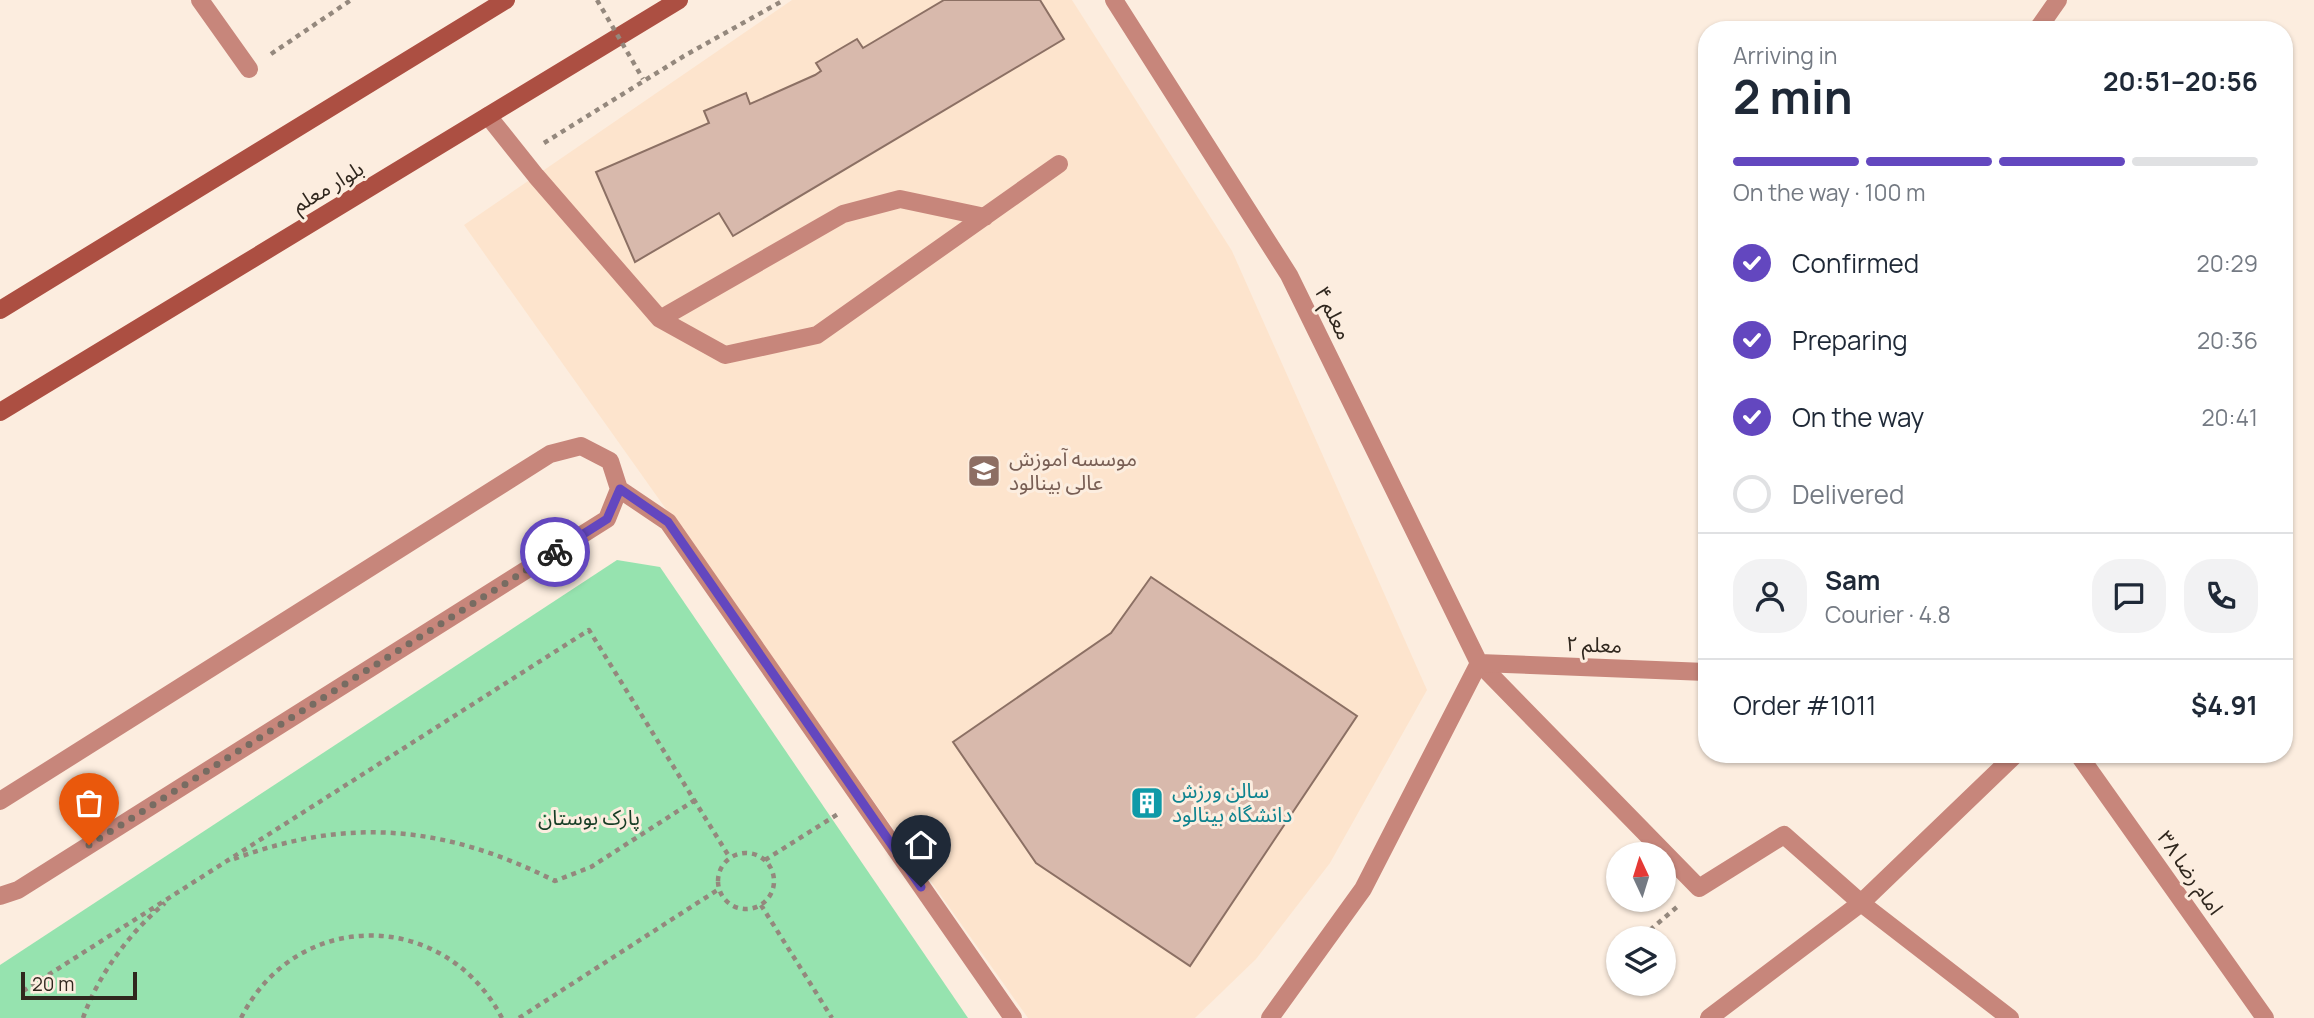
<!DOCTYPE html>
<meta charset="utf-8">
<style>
:root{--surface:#fff;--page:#f2f2f3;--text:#1f2937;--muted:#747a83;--line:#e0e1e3;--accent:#6347bf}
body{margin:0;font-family:Manrope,"Noto Sans Arabic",sans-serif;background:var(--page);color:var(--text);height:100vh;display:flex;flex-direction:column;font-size:26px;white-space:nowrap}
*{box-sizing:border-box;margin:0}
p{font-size:23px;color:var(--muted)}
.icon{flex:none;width:38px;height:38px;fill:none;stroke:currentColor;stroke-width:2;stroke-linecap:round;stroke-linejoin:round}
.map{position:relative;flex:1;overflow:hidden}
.drawer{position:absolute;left:1698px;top:21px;width:595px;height:742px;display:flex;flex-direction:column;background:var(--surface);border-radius:28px;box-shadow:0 2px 5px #0004}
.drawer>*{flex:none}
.needle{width:46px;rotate:356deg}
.controls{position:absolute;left:1606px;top:842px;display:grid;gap:14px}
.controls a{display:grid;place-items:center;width:70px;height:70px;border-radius:50%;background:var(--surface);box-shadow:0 2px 5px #0004;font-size:35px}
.scale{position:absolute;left:21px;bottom:18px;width:116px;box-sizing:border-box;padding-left:7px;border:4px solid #30271e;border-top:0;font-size:19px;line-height:24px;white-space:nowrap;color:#30271e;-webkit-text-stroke:5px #fceddf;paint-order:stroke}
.pin{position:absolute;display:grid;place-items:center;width:60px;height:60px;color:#fff;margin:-72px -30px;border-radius:50% 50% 50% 0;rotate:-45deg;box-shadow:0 0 7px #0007}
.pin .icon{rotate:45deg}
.courier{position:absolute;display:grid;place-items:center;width:70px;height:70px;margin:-35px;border:5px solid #6347bf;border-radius:50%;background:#fff;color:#222;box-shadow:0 2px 9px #0007}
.head em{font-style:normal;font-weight:700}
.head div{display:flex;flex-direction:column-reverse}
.head{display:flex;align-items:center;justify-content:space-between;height:119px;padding:0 35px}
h1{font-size:46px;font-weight:700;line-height:52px}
.bar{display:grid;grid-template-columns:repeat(4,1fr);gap:10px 7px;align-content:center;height:84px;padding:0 35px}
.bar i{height:9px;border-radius:5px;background:var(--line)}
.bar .selected{background:var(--accent)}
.bar p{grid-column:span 4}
.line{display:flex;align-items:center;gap:18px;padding:0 35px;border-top:2px solid var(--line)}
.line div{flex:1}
.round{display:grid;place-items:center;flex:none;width:74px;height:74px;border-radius:28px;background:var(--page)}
ol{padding:0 35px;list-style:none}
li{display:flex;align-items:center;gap:21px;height:77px}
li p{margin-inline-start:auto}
li .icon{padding:7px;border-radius:50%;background:var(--accent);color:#fff;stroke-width:4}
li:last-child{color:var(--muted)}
li i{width:38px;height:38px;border:4px solid var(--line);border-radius:50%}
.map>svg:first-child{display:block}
</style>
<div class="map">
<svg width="2314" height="1018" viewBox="0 0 2314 1018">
<rect width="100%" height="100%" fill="#fceddf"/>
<path fill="#fde4cd" d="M792,0h280l160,251 195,439 -97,173 -74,96 -61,59h-167l-564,-793z"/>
<path fill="#96e3af" d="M617,560l43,7 308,451h-968v-53z"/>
<path fill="#d8b9ac" stroke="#8c7064" stroke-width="2" d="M944,0h96l24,39 -331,197 -14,-23 -84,49 -39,-90 113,-49 -5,-12 42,-18 4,11 65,-29 6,-4 -5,-8 41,-24 6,9z
M1151,577l206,139 -167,250 -154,-103 -83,-121 158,-109z"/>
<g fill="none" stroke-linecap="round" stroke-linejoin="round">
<path stroke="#94887d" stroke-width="4.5" stroke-dasharray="5 5" stroke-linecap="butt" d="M271,54l80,-54
M544,143l140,-87 100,-56
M718 881a28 28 0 1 1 56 0a28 28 0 1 1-56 0Z
M234,859c116,-43 212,-33 321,22l36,-14 104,-67
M765,860l73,-46
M761,905l71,113
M1650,930l27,-23
M23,991l566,-361 141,228
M83,1018c15,-43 47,-86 82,-115
M241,1018c56,-111 204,-109 261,0
M519,1018l200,-129"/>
<path stroke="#c7867b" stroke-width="18" d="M488,116l48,60 124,143 65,36 92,-20 242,-171
M660,319l183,-105 57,-15 85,18
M1479,663l220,225 85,-53 77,68 149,115
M1709,1018l152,-115 155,-149"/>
<path stroke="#c7867b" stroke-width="18" d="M200,0l49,69
M1114,0l175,275 190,388
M2037,30l21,-30
M619,489l49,33 345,496
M1479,663l227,9
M2078,754l187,264
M0,801l550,-347 31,-8 29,15 9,28 -12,30 -589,371 -18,6
M1270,1018l93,-129 116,-226"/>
<path stroke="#ac4f42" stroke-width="18" d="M0,310l506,-310
M0,412l679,-412"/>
<path stroke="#94887d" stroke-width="4.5" stroke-dasharray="5 5" stroke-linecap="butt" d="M597,0l46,79"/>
</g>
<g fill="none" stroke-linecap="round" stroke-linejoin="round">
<path stroke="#776c62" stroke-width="7" stroke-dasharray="0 12.6" d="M89,845l466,-293"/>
<path stroke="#6347bf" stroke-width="9" d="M555,552l52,-33 13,-30 48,33 253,365"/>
</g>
<defs>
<symbol id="university-square" viewBox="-11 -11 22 22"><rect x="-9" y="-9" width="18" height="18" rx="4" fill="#8d6e63" stroke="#fceddf"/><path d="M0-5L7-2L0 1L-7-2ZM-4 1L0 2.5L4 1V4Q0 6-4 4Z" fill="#fff"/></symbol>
<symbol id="building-square" viewBox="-11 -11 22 22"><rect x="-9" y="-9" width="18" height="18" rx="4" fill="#0f9aa8" stroke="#fceddf"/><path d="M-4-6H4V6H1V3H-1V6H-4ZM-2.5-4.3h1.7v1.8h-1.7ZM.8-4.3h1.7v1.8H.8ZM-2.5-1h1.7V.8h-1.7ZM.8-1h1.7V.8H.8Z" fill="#fff"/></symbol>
</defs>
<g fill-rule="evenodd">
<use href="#university-square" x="965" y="452" width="38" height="38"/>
<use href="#building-square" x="1128" y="784" width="38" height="38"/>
</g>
<g text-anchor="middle" stroke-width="6" stroke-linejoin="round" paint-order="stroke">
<g font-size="21" fill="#30271e" stroke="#fceddf">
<text transform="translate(328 187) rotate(-31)" y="7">بلوار معلم</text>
<text transform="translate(1333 313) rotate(64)" y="7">معلم ۴</text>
<text transform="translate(1594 645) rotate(2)" y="7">معلم ۲</text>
<text transform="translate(2190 873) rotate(55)" y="7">امام رضا ۳۸</text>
</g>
<g font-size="21" fill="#785e54" stroke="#fceddf" text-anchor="start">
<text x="1009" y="466">موسسه آموزش<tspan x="1009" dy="24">عالی بینالود</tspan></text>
</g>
<g font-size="21" fill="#0d838f" stroke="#fceddf" text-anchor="start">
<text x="1172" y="798">سالن ورزش<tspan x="1172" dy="24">دانشگاه بینالود</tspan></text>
</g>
<g font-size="21" fill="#163d25" stroke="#fceddf">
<text x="589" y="825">پارک بوستان</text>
</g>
</g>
</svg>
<div class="controls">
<a><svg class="needle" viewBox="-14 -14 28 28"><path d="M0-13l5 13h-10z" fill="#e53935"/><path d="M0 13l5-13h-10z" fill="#747a83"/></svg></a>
<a><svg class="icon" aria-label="layers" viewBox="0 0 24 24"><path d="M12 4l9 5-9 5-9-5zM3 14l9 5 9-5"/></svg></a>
</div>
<div class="scale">20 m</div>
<div class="pin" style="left:89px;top:845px;background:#ea580c"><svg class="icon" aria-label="bag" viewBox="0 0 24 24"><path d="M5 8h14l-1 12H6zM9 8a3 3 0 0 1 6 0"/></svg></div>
<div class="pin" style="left:921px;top:887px;background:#1f2937"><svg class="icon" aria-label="home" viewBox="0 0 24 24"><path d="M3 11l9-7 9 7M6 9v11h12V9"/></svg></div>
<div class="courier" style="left:555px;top:552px"><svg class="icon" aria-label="bike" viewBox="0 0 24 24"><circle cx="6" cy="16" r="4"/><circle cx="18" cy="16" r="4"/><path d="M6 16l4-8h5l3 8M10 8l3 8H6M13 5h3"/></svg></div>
<section class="drawer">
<div class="head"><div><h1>2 min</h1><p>Arriving in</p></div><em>20:51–20:56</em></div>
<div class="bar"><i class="selected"></i><i class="selected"></i><i class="selected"></i><i></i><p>On the way · 100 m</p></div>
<ol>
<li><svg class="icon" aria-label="check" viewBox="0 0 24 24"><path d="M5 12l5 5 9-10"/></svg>Confirmed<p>20:29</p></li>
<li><svg class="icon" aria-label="check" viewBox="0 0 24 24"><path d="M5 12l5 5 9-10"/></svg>Preparing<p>20:36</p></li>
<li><svg class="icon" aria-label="check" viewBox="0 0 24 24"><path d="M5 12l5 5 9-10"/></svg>On the way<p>20:41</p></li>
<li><i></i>Delivered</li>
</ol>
<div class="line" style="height:126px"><a class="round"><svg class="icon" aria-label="person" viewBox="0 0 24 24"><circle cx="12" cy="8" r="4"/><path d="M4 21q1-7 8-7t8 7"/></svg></a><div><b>Sam</b><p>Courier · 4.8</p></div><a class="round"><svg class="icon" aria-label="chat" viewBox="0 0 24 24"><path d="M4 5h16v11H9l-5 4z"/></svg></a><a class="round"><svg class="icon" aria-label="phone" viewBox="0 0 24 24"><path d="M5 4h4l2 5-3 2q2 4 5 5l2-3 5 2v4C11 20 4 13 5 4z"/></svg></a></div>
<div class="line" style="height:91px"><div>Order #1011</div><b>$4.91</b></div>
</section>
</div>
